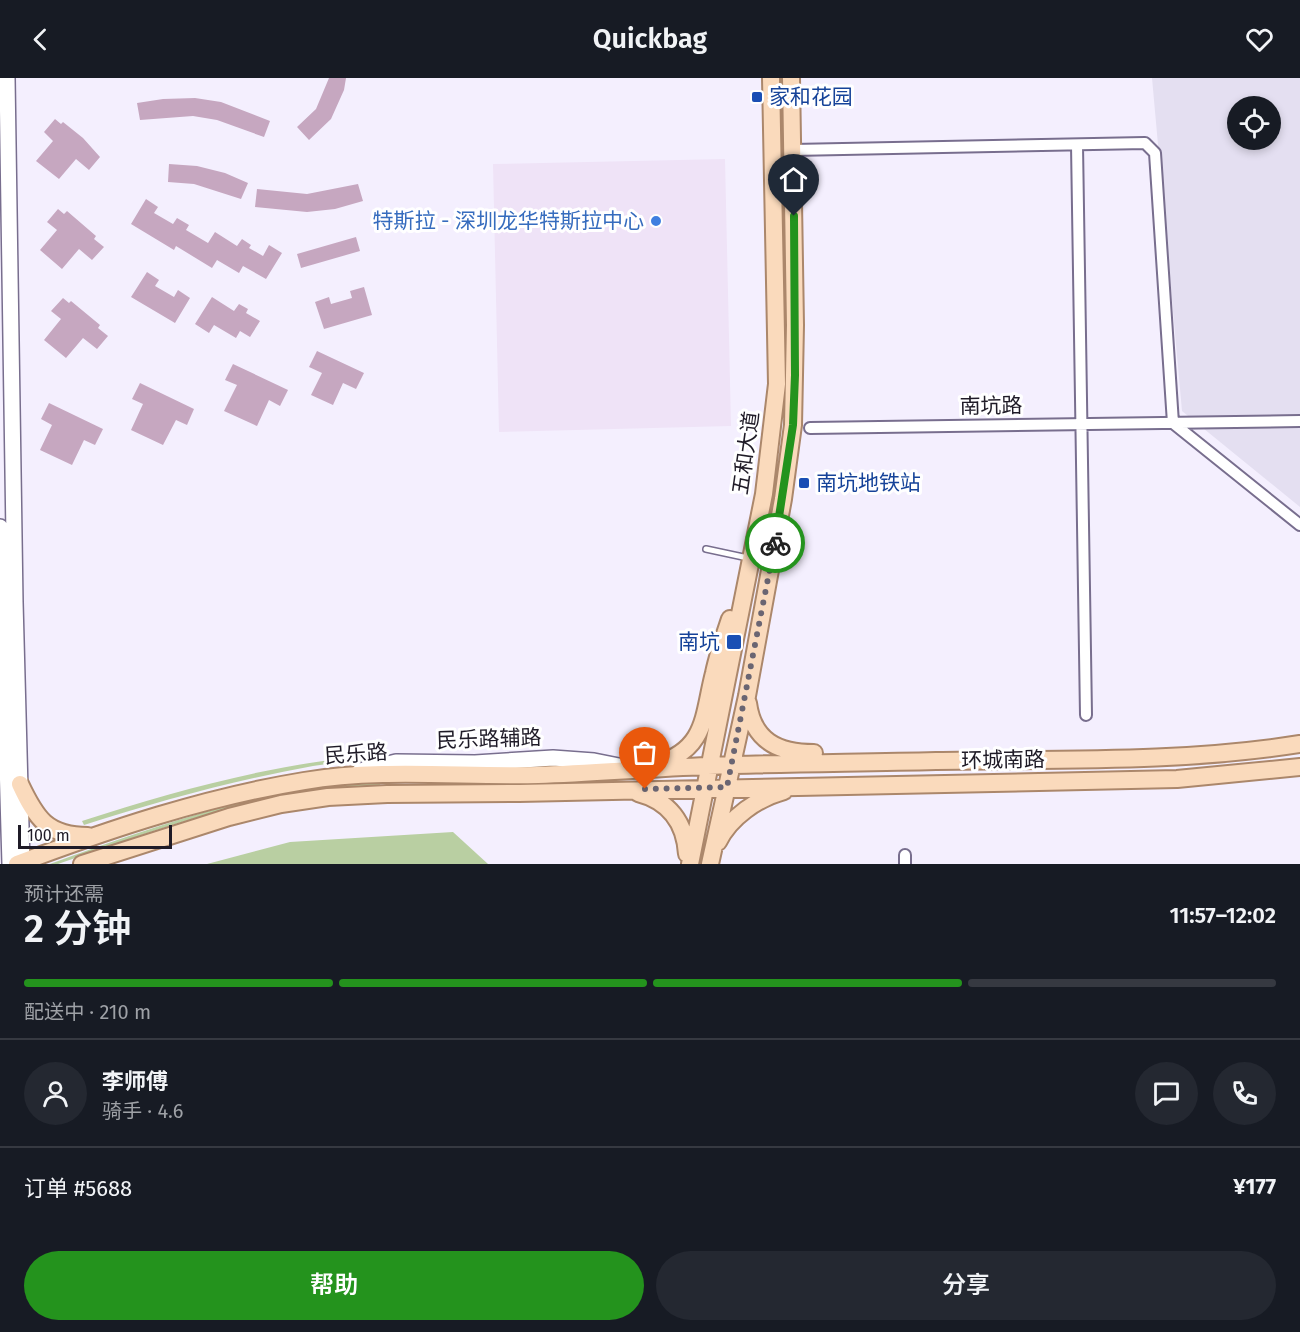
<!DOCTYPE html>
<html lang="zh">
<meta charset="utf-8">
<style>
:root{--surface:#171b24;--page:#242831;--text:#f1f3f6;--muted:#9ea1a6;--line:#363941;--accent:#24931d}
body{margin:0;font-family:"Fira Sans","Noto Sans SC",sans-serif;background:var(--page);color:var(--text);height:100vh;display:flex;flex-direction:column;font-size:22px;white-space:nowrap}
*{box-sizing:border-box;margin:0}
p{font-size:20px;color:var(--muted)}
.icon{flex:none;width:33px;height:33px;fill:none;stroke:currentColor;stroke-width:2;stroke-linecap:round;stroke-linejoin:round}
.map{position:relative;height:786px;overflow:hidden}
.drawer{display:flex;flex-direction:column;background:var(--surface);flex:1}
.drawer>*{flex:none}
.controls{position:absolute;left:1227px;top:18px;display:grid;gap:12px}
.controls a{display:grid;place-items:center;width:54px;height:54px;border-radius:50%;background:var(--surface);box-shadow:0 3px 9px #0003;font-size:30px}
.scale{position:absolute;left:18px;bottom:15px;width:154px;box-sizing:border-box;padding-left:6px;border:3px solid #1f1b27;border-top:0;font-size:16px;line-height:21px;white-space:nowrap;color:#1f1b27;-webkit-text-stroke:4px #fff;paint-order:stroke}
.pin{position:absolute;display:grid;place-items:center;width:51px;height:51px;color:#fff;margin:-62px -26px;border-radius:50% 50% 50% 0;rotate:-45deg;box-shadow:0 0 6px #0007}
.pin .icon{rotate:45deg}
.courier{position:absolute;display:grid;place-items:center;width:60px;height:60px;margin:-30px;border:4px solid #24931d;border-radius:50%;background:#fff;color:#222;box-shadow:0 2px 8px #0007}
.head em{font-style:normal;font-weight:600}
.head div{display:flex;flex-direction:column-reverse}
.head{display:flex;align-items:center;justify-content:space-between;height:102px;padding:0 24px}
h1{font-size:39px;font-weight:600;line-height:45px}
.bar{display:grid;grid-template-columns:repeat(4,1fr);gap:9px 6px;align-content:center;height:72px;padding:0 24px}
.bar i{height:8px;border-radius:4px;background:var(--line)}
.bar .active{background:var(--accent)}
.bar p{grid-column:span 4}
.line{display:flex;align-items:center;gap:15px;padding:0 24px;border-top:2px solid var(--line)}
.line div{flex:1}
.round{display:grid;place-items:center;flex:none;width:63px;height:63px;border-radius:32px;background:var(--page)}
.primary-button{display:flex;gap:12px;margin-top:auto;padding:12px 24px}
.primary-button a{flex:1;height:69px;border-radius:36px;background:var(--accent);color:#fff;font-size:24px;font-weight:600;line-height:69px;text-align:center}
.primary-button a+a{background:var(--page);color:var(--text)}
header{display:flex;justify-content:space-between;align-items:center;height:78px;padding:0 24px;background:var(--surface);font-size:27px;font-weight:600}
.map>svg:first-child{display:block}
</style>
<header><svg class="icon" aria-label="back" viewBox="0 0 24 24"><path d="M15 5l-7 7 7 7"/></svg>Quickbag<svg class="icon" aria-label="heart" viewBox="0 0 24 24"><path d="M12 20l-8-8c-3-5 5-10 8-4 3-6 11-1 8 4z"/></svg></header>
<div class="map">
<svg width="1300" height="786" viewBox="0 0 1300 786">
<rect width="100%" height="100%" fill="#f4effe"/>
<path fill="#e4dff1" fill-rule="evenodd" d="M1152,0h148v429l-118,-96zM1238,28h32v34h-32z"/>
<path fill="#efe3f7" d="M725,81l6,267 -232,6 -6,-268z"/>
<path fill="#b9cfa2" d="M376,677h32c-30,8 -63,6 -95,11 -78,14 -154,35 -229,59l-2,-4c95,-31 194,-58 294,-66z
M380,705v3c-108,1 -221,42 -322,78h-8c106,-38 216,-78 330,-81z
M453,754l35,32h-281l83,-22z"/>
<path fill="#c6a7c0" d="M329,0h17l-2,12 -13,29 -22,21 -12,-13 19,-18z
M195,20l26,4 49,19 -6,16 -47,-17 -24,-4 -53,4 -3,-17 26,-4z
M55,41l6,5 2,-2 20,16 17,19 -11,13 -13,-11 -17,20 -23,-18 17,-20 -9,-9z
M169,86l28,2 28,7 23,10 -7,16 -47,-15 -26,-2z
M358,106l5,17 -28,8 -28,3 -52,-5 2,-18 50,5z
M146,121l12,8 -4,6 19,11 4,-6 12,7 -3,5 22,13 7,-11 22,14 5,-7 9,6 -2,3 14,8 6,-11 13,8 -16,26 -23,-13 -4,7 -22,-13 -5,8 -36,-22 -2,4 -43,-26z
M58,131l6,5 3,-3 29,25 -2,3 10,8 -12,13 -13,-11 -17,20 -22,-19 17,-20 -10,-8z
M356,159l4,14 -59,17 -4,-14z
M147,194l12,8 -4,6 19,11 4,-7 12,8 -15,25 -44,-26z
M364,209l8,28 -48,14 -9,-27 14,-5 2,7 21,-6 -2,-7z
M212,219l22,14 5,-7 9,5 -2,4 14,8 -10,16 -10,-6 -4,7 -22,-13 -5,8 -14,-9z
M63,220l6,5 2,-2 29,24 -2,3 10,8 -11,13 -14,-11 -17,20 -22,-18 17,-21 -10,-8z
M317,273l47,22 -8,16 -13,-6 -10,22 -22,-10 11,-22 -13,-6z
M233,286l55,26 -8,16 -11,-6 -12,26 -33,-15 13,-26 -12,-5z
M140,305l54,26 -7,16 -11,-5 -13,25 -32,-15 12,-26 -11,-5z
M49,325l54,26 -8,16 -11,-5 -12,25 -32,-15 12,-25 -11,-6z"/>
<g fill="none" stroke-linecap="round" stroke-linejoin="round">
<defs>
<path id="service" d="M706,471l42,9"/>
<path id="minor" d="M1077,67l9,570
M793,72l352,-7 10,10 18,270 127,102
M810,350l490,-7
M905,777v9"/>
<path id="secondary" d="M7,0l8,524 7,262
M0,449l10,337
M360,693l36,-9 79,1 78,-5 41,3 30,6"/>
<path id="primary" d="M748,625c5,38 30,50 66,50
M657,686c50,-15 46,-49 57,-91 4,-19 10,-36 16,-54
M20,706c16,34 27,52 68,52
M638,715c31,8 47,29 49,61
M718,764c12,-25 40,-44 66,-51
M17,786c93,-35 189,-67 287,-83 78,-13 157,-4 234,-6 57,-2 113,-7 170,-9 76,-3 152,-3 228,-5 121,-2 244,2 364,-17
M82,786l147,-47 52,-13 47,-7 59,-3 132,-1 658,-14 123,-12
M690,786l74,-370 13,-110 -6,-306
M710,786l37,-168 36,-197 10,-74 2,-100 -4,-247"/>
</defs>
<use href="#service" stroke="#786e8e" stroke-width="8"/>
<use href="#minor" stroke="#786e8e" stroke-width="14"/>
<use href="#secondary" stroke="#786e8e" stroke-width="18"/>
<use href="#primary" stroke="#ab876b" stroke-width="20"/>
<use href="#service" stroke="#fff" stroke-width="5"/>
<use href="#minor" stroke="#fff" stroke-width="10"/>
<use href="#secondary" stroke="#fff" stroke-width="15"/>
<use href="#primary" stroke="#fadabc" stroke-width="16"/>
</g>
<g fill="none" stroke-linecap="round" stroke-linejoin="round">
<path stroke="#6a6572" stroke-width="6" stroke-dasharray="0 10.8" d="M645,711l82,-2 48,-244"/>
<path stroke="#24931d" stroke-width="8" d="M775,465l18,-118 2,-50 -1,-159"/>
</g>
<g fill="#1a4fb4" stroke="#fff" stroke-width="2">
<rect x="751" y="13" width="12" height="12" rx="3"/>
<rect x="798" y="399" width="12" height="12" rx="3"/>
<rect x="726" y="556" width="16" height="16" rx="3"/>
</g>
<circle fill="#3f7fe0" stroke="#fff" stroke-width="2" cx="656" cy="143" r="6"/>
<g text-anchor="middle" stroke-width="6" stroke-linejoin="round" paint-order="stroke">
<g font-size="21" fill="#164399" stroke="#fff" text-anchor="start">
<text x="769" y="26">家和花园</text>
<text x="816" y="412">南坑地铁站</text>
<text x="720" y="571" text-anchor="end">南坑</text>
</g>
<g font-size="21" fill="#366cbe" stroke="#fff" text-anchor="end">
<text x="644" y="150">特斯拉 - 深圳龙华特斯拉中心</text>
</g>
<g font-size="21" fill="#1f1b27" stroke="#fff">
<text transform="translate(991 328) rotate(-1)" y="7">南坑路</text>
<text transform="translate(746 375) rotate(-82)" y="7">五和大道</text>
<text transform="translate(489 661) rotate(-2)" y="7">民乐路辅路</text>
<text transform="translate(356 676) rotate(-4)" y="7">民乐路</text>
<text transform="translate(1003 682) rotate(-1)" y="7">环城南路</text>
</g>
</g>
</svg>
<div class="controls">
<a><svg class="icon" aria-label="locate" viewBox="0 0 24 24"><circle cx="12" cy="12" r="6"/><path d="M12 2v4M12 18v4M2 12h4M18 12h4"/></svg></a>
</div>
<div class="scale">100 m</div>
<div class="pin" style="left:645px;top:711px;background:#ea580c"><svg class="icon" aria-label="bag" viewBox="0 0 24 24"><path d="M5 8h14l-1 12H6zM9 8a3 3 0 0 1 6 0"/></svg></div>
<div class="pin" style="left:794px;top:138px;background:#1f2937"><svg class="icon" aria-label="home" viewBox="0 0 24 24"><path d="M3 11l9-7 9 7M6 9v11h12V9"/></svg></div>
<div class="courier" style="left:775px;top:465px"><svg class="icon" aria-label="bike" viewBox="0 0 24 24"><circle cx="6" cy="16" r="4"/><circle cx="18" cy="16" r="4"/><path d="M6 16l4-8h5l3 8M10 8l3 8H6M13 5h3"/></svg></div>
</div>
<section class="drawer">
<div class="head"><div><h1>2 分钟</h1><p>预计还需</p></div><em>11:57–12:02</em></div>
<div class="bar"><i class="active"></i><i class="active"></i><i class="active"></i><i></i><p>配送中 · 210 m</p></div>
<div class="line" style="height:108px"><a class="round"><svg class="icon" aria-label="person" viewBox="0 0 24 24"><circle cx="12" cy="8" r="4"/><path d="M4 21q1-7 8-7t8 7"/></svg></a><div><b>李师傅</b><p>骑手 · 4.6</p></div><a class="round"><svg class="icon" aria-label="chat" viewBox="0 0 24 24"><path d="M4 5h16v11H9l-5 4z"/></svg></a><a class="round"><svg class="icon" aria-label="phone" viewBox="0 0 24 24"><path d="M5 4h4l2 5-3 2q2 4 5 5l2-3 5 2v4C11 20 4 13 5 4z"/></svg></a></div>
<div class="line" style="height:78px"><div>订单 #5688</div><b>¥177</b></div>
<div class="primary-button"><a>帮助</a><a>分享</a></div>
</section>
